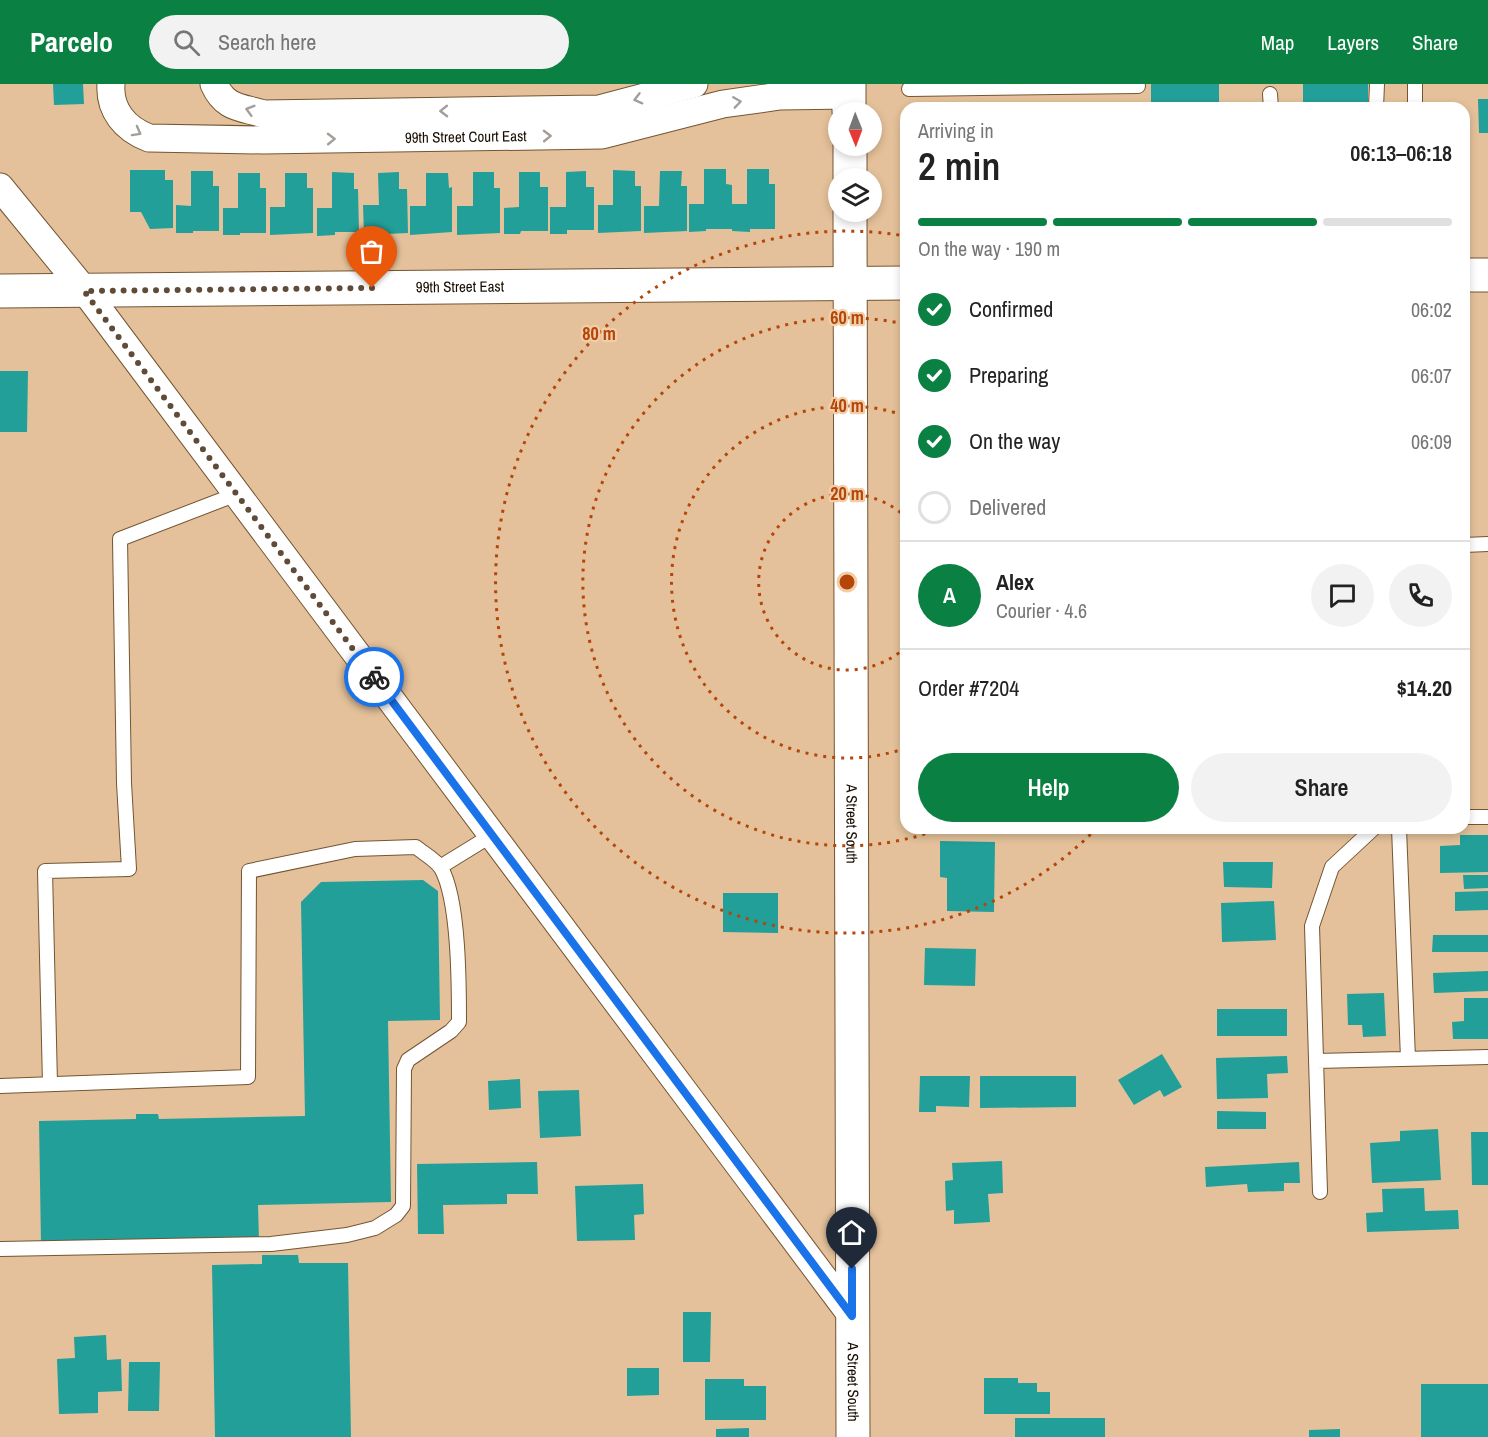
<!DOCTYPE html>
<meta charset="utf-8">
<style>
:root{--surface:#fff;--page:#f2f2f2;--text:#222;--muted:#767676;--line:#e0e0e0;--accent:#0b8043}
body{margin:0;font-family:"Archivo Narrow",sans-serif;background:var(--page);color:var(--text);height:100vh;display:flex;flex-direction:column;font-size:22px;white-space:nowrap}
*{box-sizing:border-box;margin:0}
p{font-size:20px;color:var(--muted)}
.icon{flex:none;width:33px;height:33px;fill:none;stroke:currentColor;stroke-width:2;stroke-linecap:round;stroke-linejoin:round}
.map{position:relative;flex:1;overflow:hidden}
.panel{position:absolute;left:900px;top:18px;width:570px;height:732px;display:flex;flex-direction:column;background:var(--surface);border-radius:18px;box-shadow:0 3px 9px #0003}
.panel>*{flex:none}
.needle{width:39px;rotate:179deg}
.fabs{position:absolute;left:828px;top:18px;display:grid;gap:12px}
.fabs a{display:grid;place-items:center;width:54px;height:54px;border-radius:50%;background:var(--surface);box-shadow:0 3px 9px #0003;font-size:30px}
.pin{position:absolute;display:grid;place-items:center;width:51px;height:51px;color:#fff;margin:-62px -26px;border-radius:50% 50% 50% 0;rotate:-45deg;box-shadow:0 0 6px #0007}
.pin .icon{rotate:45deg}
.courier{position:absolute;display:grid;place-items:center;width:60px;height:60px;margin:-30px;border:4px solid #1a73e8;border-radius:50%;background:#fff;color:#222;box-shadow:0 2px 8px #0007}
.head em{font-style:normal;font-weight:600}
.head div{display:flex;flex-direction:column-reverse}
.head{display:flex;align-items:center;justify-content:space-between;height:102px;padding:0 18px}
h1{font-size:39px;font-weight:600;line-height:45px}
.bar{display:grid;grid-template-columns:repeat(4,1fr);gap:9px 6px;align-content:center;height:72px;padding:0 18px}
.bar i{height:8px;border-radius:4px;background:var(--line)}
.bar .selected{background:var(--accent)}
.bar p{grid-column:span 4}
.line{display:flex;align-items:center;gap:15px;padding:0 18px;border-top:2px solid var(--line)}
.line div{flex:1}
.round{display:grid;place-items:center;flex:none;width:63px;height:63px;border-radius:32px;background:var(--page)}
ol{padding:0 18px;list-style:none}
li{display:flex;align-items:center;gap:18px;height:66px}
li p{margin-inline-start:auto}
li .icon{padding:6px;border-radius:50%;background:var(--accent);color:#fff;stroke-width:4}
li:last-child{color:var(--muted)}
li i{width:33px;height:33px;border:3px solid var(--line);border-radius:50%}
.action{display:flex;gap:12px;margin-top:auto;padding:12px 18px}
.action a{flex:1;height:69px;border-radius:36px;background:var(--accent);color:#fff;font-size:24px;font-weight:600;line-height:69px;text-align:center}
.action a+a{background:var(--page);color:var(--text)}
header{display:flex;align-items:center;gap:36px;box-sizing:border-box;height:84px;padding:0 30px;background:var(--accent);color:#fff}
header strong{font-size:28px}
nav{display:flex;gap:33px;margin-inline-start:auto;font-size:21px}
.search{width:420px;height:54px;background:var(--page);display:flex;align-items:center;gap:15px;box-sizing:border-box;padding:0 21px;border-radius:33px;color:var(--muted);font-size:22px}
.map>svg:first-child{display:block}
</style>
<header>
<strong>Parcelo</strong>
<div class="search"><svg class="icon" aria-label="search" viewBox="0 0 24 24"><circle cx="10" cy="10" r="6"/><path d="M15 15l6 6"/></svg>Search here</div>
<nav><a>Map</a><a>Layers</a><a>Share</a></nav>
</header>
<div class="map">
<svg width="1488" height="1353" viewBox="0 0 1488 1353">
<rect width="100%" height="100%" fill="#e4c19a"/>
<path fill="#229f98" d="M53,0h30l1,20 -30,1z
M1151,0h68v24h-68z
M1303,0h65v24h-65z
M1478,15h10v34h-9z
M704,85h22v15l6,1v19h15v-35h22v15h6v45h-25v3l-18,-1v-2h-26v2l-17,1v-28h15z
M130,86h35v10h8v48l-23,1 -9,-17h-11z
M613,86l22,1v15h6v45l-43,2v-28h15z
M191,87h22v15h6v45h-26v2h-17v-28l15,1z
M586,87v16h8v43h-27v4h-17v-27h16v-35z
M660,87h22l-1,15h6v45l-43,2v-27h15z
M332,88l22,1v16h4l1,43h-24v3l-18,1v-28h15z
M399,88v17h8l1,44 -44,2 -1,-30h16l-1,-32z
M473,88h21v16h6v45l-43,2v-29h16z
M519,88h21v15h8v44h-27l-1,3h-16v-26l15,-1z
M238,89h22v15h6v45h-26v2h-17v-27h15z
M285,89h22v15h6v45l-43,2v-28h15z
M426,89h22l1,15 3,-1v45l-42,3v-29h16z
M0,287h28l-1,61h-27z
M1460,751h28v37l-48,1v-27l20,-1z
M940,757l55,1 -1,70 -47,-1v-33l-7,-1z
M1223,778h50l-1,26 -48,-1z
M1463,791h25v13l-24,1z
M423,796l15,11 2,129 -52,1 3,181 -133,3 1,35 -218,4 -2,-123 97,-2v-5h22l1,5 146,-3 -4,-214 20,-20z
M1488,807v19l-33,1v-19z
M723,809h55v40l-55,-1z
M1274,817l2,39 -54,2 -1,-39z
M1433,851h55v17h-56z
M925,864l51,1 -1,37 -51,-1z
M1488,887v20l-54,2 -1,-20z
M1384,909l2,43 -23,1 -1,-12h-14l-1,-31z
M1464,914h24v41h-35l-1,-17 12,-1z
M1217,925h70v27h-70z
M1162,970l20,33 -18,10 -4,-7 -26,15 -16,-25z
M1287,972l1,17 -21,1 1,24 -51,1 -1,-41z
M920,992h50l-1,31 -33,-1v6h-17z
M980,992h96v31l-96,1z
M520,995l1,29 -32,2 -1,-29z
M579,1006l2,46 -41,2 -2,-47z
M1217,1027l49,1v17h-49z
M1438,1045l3,51 -69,3 -2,-40 30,-2v-10z
M1471,1048h17v53h-16z
M1002,1077l1,32 -15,1 2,28 -36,2v-14l-8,1 -1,-30 8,-1 -1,-17z
M537,1078l1,32h-31v10l-64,1 1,29h-26l-1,-70z
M1299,1078l1,21h-16v8l-36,1 -1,-8 -41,3 -1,-20z
M643,1100l1,30 -10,1 1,25 -58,1 -2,-55z
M1424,1104l1,23 33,-1 1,19 -92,3 -1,-19 17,-1 -1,-23z
M262,1171h36l1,8h49l3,174h-136l-3,-172 50,-1z
M683,1228h28l-1,50h-27z
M106,1251l1,25 14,-1 1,32 -24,1v21l-39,1 -2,-55 18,-1 -1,-21z
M129,1278h31l-1,49h-31z
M627,1284h32v27l-32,1z
M984,1294h34v5h19v9h13v22h-66z
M705,1295h39v7h22v34h-61z
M1421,1300h67v53h-67z
M1015,1334h90v19h-90z
M749,1344v9h-33v-8z
M1340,1345v8h-31v-7z"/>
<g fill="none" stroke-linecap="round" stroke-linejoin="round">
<defs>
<path id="service" d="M909,5l229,-3
M1270,10l1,14
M1376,24l1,-24
M1415,24v-24
M1464,461l24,-1
M1464,733h24
M1399,744l9,231
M440,783l52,-32
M1316,977l172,-4
M50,1000l-5,-213 84,-2 -5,-86 -4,-244 117,-45
M0,1002l248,-9 1,-206 106,-22 61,-2c7,6 20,13 25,21 18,31 18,117 18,154l-8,9 -43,29 -4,9 -1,137 -7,9 -21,13 -28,7 -76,9 -271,5
M1320,1108l-8,-266 20,-59 42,-39"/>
<g id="minor">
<path id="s1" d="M111,0c-2,26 14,45 38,54l114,2 339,-5 121,-31 57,-8 69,-1"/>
<path d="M214,0c11,25 27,23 50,30l335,-5 95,-25"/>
<path d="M0,103l85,104 767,1025"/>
</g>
<g id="tertiary">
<path d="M849,0v28"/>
<path d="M850,62v32"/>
<path id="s2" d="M850,128l3,1225"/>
<path d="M1464,191h24"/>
<path id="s3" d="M0,207l906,-8"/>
</g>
</defs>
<use href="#service" stroke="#745532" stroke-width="16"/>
<use href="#minor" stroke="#745532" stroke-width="29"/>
<use href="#tertiary" stroke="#745532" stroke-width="35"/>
<use href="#service" stroke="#fff" stroke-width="14"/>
<use href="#minor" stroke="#fff" stroke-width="27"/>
<use href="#tertiary" stroke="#fff" stroke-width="33"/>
</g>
<defs><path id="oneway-chevron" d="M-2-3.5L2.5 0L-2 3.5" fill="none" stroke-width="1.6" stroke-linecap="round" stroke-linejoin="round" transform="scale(1.5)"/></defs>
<g stroke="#a39e99">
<use href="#oneway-chevron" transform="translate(638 15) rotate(165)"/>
<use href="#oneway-chevron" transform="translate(737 18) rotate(-8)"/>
<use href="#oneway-chevron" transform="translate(250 26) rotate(-164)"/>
<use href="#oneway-chevron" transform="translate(444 27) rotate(179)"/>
<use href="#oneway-chevron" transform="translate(137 48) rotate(29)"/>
<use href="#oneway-chevron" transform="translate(547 52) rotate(-1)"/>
<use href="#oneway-chevron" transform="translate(331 55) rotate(-1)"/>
</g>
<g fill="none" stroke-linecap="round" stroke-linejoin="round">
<path stroke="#5f4b37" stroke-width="6" stroke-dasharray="0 10.8" d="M372,204l-288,3 290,386"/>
<path stroke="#1a73e8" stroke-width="8" d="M374,593l478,639v-47"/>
</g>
<g fill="none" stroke="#b44609" stroke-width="3" stroke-dasharray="3 6">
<path d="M906 563A88 88 0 1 1 906 433"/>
<path d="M906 664A176 176 0 1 1 906 332"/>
<path d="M942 744A264 264 0 1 1 904 240"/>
<path d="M1097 744A351 351 0 1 1 905 152"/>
</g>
<g text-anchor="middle" stroke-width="4.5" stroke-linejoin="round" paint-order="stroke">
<g font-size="15" fill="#180c01" stroke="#f1cea7">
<text dy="5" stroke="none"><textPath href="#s1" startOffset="388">99th Street Court East</textPath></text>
<text dy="5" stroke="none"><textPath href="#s3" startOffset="460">99th Street East</textPath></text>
<text dy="5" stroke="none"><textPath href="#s2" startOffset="612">A Street South</textPath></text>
<text dy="5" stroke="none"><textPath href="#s2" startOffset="1170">A Street South</textPath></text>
</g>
</g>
<circle cx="847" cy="498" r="9" fill="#b44609" stroke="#f1cea7" stroke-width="3"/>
<g font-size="18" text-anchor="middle" font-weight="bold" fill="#b44609" stroke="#f1cea7" stroke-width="4.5" stroke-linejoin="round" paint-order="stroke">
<text x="847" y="240">60 m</text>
<text x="599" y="256">80 m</text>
<text x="847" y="328">40 m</text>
<text x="847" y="416">20 m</text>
</g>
</svg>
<div class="fabs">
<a><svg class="needle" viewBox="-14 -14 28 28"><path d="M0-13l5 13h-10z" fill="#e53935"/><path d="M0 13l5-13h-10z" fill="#767676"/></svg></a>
<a><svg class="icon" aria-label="layers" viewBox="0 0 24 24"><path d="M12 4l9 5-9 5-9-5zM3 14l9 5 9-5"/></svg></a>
</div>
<div class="pin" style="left:372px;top:204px;background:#ea580c"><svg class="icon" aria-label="bag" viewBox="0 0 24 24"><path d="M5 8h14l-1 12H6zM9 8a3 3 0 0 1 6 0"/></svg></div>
<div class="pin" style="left:852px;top:1185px;background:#1f2937"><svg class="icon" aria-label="home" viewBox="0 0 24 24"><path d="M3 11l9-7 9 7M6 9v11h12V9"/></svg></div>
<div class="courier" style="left:374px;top:593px"><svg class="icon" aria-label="bike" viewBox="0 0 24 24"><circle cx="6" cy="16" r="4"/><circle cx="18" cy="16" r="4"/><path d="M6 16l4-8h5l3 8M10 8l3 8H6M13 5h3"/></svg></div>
<section class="panel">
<div class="head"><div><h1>2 min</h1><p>Arriving in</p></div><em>06:13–06:18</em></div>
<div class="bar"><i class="selected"></i><i class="selected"></i><i class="selected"></i><i></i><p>On the way · 190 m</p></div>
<ol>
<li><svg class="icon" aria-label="check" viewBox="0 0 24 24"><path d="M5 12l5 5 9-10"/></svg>Confirmed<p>06:02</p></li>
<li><svg class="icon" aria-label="check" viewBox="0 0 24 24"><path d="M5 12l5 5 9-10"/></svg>Preparing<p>06:07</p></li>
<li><svg class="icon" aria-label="check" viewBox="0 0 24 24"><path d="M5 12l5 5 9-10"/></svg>On the way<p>06:09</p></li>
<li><i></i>Delivered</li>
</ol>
<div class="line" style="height:108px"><b class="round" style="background:var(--accent);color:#fff">A</b><div><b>Alex</b><p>Courier · 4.6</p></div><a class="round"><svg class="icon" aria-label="chat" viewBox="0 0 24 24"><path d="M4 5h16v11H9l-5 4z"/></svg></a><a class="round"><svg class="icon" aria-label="phone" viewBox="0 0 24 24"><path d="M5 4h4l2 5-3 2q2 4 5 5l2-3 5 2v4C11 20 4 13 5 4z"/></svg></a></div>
<div class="line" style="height:78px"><div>Order #7204</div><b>$14.20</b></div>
<div class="action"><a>Help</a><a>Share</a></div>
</section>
</div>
